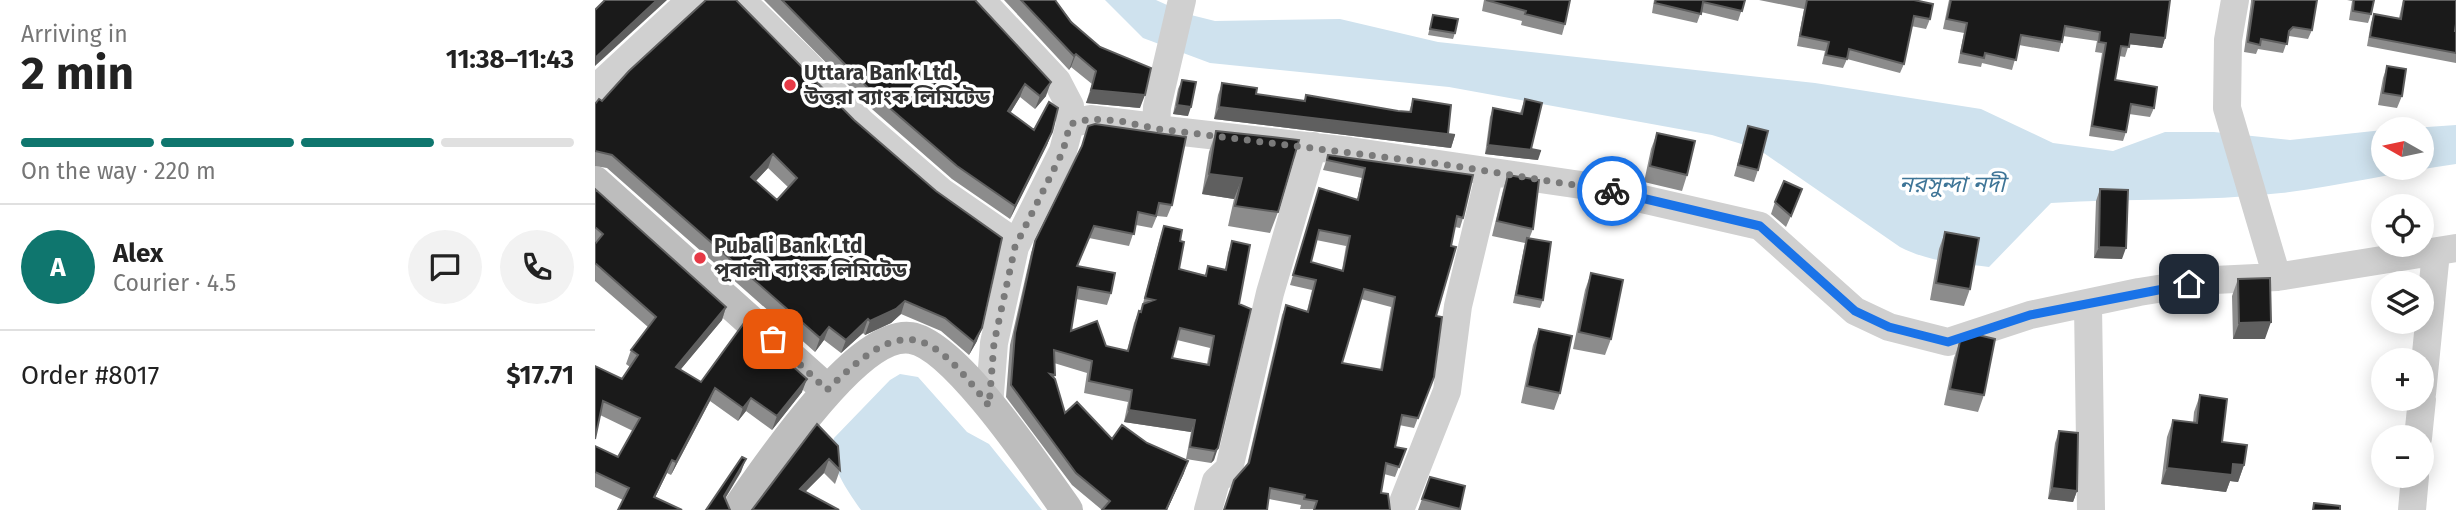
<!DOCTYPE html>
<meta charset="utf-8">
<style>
:root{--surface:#fff;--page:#f2f2f2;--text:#222;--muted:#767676;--line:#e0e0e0;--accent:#0f766e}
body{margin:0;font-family:"Fira Sans","Noto Sans Bengali",sans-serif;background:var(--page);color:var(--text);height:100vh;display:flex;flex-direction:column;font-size:26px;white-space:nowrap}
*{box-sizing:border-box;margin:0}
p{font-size:23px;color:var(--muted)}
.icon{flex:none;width:38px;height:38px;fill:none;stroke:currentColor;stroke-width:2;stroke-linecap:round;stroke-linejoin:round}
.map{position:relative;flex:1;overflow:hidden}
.sheet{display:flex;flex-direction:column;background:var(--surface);width:595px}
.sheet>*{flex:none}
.needle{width:46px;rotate:279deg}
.buttons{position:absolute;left:1776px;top:117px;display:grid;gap:14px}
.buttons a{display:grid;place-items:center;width:63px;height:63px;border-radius:50%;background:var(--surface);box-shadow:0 4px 18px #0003;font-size:35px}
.pin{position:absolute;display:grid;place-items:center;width:60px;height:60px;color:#fff;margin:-30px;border-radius:14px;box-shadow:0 4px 10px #0006}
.courier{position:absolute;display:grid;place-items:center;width:70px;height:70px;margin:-35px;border:5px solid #1a73e8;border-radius:50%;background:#fff;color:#222;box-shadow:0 2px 9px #0007}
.summary em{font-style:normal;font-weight:700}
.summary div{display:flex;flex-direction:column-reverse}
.summary{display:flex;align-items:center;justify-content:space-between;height:119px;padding:0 21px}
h1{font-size:46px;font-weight:700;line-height:52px}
.bar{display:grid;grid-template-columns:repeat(4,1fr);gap:10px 7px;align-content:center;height:84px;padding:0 21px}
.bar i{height:9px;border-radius:5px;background:var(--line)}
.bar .current{background:var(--accent)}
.bar p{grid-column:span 4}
.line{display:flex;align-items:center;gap:18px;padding:0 21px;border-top:2px solid var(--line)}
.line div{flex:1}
.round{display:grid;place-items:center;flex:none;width:74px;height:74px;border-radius:37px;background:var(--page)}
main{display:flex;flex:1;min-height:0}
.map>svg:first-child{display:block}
</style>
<main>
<section class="sheet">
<div class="summary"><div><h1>2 min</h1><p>Arriving in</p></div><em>11:38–11:43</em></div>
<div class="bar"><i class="current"></i><i class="current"></i><i class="current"></i><i></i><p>On the way · 220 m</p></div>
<div class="line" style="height:126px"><b class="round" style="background:var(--accent);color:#fff">A</b><div><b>Alex</b><p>Courier · 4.5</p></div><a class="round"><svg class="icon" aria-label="chat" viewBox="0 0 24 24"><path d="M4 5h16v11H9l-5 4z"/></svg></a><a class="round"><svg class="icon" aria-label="phone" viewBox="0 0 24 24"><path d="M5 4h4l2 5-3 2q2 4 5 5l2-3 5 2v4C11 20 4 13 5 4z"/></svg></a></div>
<div class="line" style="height:91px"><div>Order #8017</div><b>$17.71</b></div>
</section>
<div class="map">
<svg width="1861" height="510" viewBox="0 0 1861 510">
<rect width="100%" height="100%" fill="#fff"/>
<path fill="#cfe2ee" d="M510,0h51l31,14 28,7 125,-2 98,23 377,41 166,26 72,34 60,8 52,-19h49l76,8 93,-10v38h39v-38h-38l72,-5v39c-59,8 -116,22 -175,29 -76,9 -153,5 -230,10l-62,64c-31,-4 -60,-5 -89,-20l-142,-98 -46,-14 -263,-48 -239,-24 -67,-25z
M305,374l18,3 49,55 22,12 53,66h-181c-13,-19 -35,-48 -27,-72l56,-58z"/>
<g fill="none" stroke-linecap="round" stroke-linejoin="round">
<path stroke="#d0d0d0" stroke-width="28" d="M146,0l64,62 56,60 81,70 64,44 9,11 -21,96 -5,63
M386,0l76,81 13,25v18l-7,27 -48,96
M587,0l-25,107 -1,22 194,22 231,34 179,41 95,85 34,16 59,15 82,-27 109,-23 75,-12 63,-3 179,-29
M1640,0l-7,40 -1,68 50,169
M0,89l96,-89
M475,124l20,-5 65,8
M1493,305l3,205
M1827,394l14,-142
M1823,438l4,-39
M613,510l8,-29 13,-12 41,-176 43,-147
M805,510l47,-119 11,-85 32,-134
M1817,510l3,-34"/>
<path stroke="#bdbdbd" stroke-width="32" d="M0,182l232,208
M142,510c28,-40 121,-180 174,-172 45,7 128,133 156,172"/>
</g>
<path fill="#8c8c8c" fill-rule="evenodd" d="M111,0l271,341 -8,14 -28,-24 -40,-17 -10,9 -26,12 -2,-2 -22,20 -17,-13 -9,12 -208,-184 -12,-2v-62l7,-3zM173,168l21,20 -12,12 -21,-19z
M169,0h211l71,96 -11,13 -15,-12 -10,16 24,17 18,2 -5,13 -37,74 -58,-40 -79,-69z
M409,0h51l85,108 -54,-5 6,-19 -21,-17 -2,3z
M889,0h86l-5,24 -3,11 -41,-10 1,-4 -40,-10z
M1059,0h91l-7,21 -37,-9 -4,11 -45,-10z
M1164,0h155l16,19 -4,10 -15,-3 -7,38 -4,9 -53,-14 -4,9 -21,-4 3,-13 -28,-5 7,-37z
M1354,0h221l-5,38 -3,10 -33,-4 -4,13 -6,-1 -4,24 39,28 -4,9 -21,-3 -3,18 -3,9 -34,-5 13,-83 -7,-1 2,-11 -34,-5 -4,16 -40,-7 -7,25 -30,-7 -1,4 -23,-4 6,-30 -21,-4z
M1656,0h66l-5,30 -4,9 -19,-3 -6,17 -25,-4 -2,5 -12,-2 7,-50z
M1752,0h27l-3,14 -3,9 -19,-3 3,-19z
M1808,0h53l-1,31h1v32l-89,-17 4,-23 3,-9 25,4z
M838,15l22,18 -2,6 -25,-4z
M1792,66l15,30 -5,12 -19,-3 5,-27z
M587,80l6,36 -15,-2 5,-25z
M627,83l34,11 48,7 2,-6 92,16 11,1 4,-13 35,35 7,1 -4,13 -237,-29 4,-24z
M930,99l6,50 7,11 -53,-6 5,-37 3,-9 27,5z
M493,126l84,79 -5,12 -10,-1 -5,12 -16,-3 -7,21 -40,-8 -12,28 34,27 -4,12 -31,-6 -5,32 35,15 21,5 7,-28 5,-12 2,1v-1l19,-73 4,-12 16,15 -1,28 26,6 3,-9 17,4 3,-17 4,-12 7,63 -25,156 -3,3 -25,-4 5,-27 -67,-10 4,-20 -44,-9 3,-20 -33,-10 1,12 -1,3 11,35 47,26 72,34 -17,37h-65l-30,-25 -66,-88 4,-52 21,-92 4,-12 45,-90zM582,340l33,8 -3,16 -35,-6z
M1153,126l10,44 -4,12 -20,-6z
M621,131l62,81 -8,21 -42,-7 6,-27 -32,-5 7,-42z
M1062,133l30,42 -5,16 -38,-9 7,-33z
M733,155l145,20 -10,43 -3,10 -5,-1 -19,89 -2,61 -20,51 -15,-3 -4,22 11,2 -11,28 -11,-3 -3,19 9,17 -90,-1 1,-4 -32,-6 -22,-34 35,-150 4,-10 21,6 5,-21 -22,-5 29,-97 38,12 5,-22 -39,-8zM721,240l30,6 -4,24 -31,-8zM766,299l30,8 -11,63 -38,-7z
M913,175l25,54 -4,10 14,61 -3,8 -27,-5 12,-60 -33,-7 11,-46z
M0,189l131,118 -4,13 -42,50 21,12 101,10 -30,38 -26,-19 -8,10 -28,-20 -39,74 -4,-2 -12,24 -32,3 -28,-13v-41l23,11 15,-26 -33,-16 -5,-49 27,13 8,-12 -4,-3 5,-14 17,-23 -53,-46z
M1505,189l22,70 -28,-1 2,-57z
M1203,200l-12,27 -15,-13 4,-12z
M1350,232l25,57 -6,17 -34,-6 9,-51z
M996,273l20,66 -6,16 -32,-6 12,-59z
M1643,279l27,60h-32l-1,-43z
M944,329l21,64 -6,17 -33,-7 12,-58z
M1365,341l24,54 -6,17 -34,-7 10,-47z
M1605,395l22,47 22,23 -6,17 -8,-1 -4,11 -65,-8 6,-47 6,-17 20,3 1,-11z
M222,424l23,46 -5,14 -11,-11 -19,19 -53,18z
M1464,431l18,60 -4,11 -25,-3 7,-56z
M835,477l35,9 -6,24h-41z"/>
<path fill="#5f5f5f" d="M62,0h10l-72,66v-8z
M1536,34l34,4 -3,10 -35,-4z
M481,54l-5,13 -2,3 5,-14z
M456,82l-5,14 -11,13 5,-13z
M430,84l-5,13 -17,28 5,-14z
M496,90l54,5 -5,13 -54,-5z
M582,105l14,2 -3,9 -15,-2z
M624,107l236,28 -4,13 -237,-29z
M457,132l-5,13 -37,74 5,-13z
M893,145l53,6 -3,9 -53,-6z
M178,154l-5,14 -21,22 4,-13z
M614,174l33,4 -8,21 -32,-5z
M1504,247l27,1 -4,11 -28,-1z
M310,301l-4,13 -10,9 -26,12 5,-14z
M131,307l-4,13 -51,61 5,-14z
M273,319l-5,14 -22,20 5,-13z
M1676,322l-6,17h-32l6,-16z
M234,327l-5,13 -9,12 5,-14z
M387,328l-5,13 -8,14 5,-13z
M212,379l-5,13 -30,38 5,-14z
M120,388l-5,13 -39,74 5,-13z
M156,398l-5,13 -8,10 5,-13z
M534,410l66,10 -4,12 -67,-10z
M623,448l-4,12 -3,3 4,-12z
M151,459l-5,13 -22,37 5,-13z
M234,459l-5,14 -29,29 5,-13z
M77,460l-5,13 -18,37 5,-13z
M593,461l-4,12 -17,37h-1z
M1638,464l11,1 -6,17 -8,-1 -4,11 -65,-8 6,-16z
M1457,488l25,3 -4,11 -25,-3z"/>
<path fill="#1a1a1a" stroke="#5f5f5f" stroke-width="2" fill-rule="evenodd" d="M10,0h52l-62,58v-48z
M111,0h30l118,120 82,71 66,47 -20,90 -8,14 -29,-24 -40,-17 -9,8 -26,12 -2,-2 -22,21 -17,-13 -9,11 -208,-183 -17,-4v-47l4,-5 3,2 27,-30zM178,154l24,24 -20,22 -26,-23z
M187,0h193l76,82 -11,14 -15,-12 -17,27 26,19 15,-28 9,6 -6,24 -37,74 -58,-40 -80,-69z
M426,0h34l16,22 29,25 51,21 -6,27 -54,-5 5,-19 -20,-17 -2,2z
M891,0h84l-5,24 -40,-10 1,-3z
M1061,0h89l-3,11 -39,-9 -2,12 -46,-11z
M1212,0h107l19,4 -3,15 -16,-3 -10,48 -55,-15 -2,10 -21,-4 3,-13 -29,-6z
M1356,0h219l-5,38 -34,-4 -2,13 -8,-1 -6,34 42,7 -3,21 -23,-4 -5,28 -34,-6 14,-83 -7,-1 1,-10 -35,-6 -3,16 -41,-7 -5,25 -31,-7 -1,5 -23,-5 6,-30 -20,-4z
M1659,0h63l-5,30 -19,-3 -4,4 -2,13 -26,-5 -1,6 -12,-3z
M1759,0h20l-3,14 -18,-3z
M1809,0h52v24l-1,7h1v22l-86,-16 4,-23 27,5z
M838,15l25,4 -3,14 -25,-4z
M1792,66l19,3 -4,27 -19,-3z
M587,80l14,2 -5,25 -14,-2z
M627,83l35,5 -1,6 49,7 1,-6 92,16 13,1 2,-13 38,6 -3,29 7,1 -236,-28z
M930,99l17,4 -11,46 10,2 -53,-6 5,-37 29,6z
M500,124l91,13 -14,68 -13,-2 -3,13 -18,-4 -4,22 -40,-8 -17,40 38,7 -4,20 -33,-6 -7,44 26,-10 9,25 22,5 11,-40 2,1 2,-8 11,-4 -9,-2 19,-72 18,4 -2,11 4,1 -5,27 27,7 2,-10 18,4 6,-29 18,4 -11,59 12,5 -33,139 -3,3 -25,-4 5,-27 -66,-10 3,-20 -43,-9 3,-20 -38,-11 1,25 -5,-1 5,5 10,34 12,-11 35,37 10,-14 25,18 41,18 -22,49h-64l8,-9 -34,-28 -65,-88 4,-52 20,-92 47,-95 6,-20zM585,328l34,8 -5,29 -37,-7z
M1153,126l20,5 -10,39 -20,-5z
M621,131l83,9 -21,72 -43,-6 7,-28 -33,-4z
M1062,133l38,8 -8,34 -37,-9z
M733,155l145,20 -10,43 -6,-2 -6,30 5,1 -20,69 6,1 -8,60 -16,41 -16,-3 -7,32 11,2 -7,18 -13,-4 -5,30 7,1 2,16h-76l3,-9 -13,-2 1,-4 -35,-7 -3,22h-43l10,-30 15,-17 37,-158 22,7 8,-32 -23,-5 26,-87 39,12 7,-32 -38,-8zM724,230l31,6 -7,35 -32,-9zM769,289l31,8 -13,73 -40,-7z
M913,175l31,5 -6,49 -36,-8z
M1189,181l18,8 -11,27 -16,-14z
M0,189l131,118 -50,60 25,15 43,-59 63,56 -30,37 -26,-18 -8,10 -28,-20 -39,74 -4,-2 -18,37 28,13h-64l11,-22 -34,-16v-26l23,11 22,-39 -37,-17 -8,38v-73l27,13 16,-24 -7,-5 25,-33 -61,-54v-19l8,-10 -8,-7z
M1505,189l28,1 -2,58 -27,-1z
M1350,232l34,6 -9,51 -34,-6z
M932,238l24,4 -8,58 -27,-5z
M996,273l32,7 -12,59 -32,-7z
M1675,278l1,44 -32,1 -1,-44z
M944,329l33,7 -12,57 -33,-7z
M1383,335l17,4 -11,56 -34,-6 10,-48z
M1605,395l27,4 -5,43 25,3 -3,20 -11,-1 -1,11 -65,-7 6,-48 24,3z
M222,424l21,22 2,24 -11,-11 -29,30 39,21h-87z
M1464,431l19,2 -1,58 -25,-3z
M147,457l4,2 -22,37 6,14h-24z
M835,477l35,9 -5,23 -38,-10z
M1719,503l26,3v4h-27z"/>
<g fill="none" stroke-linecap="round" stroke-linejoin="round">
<path stroke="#7a7a7a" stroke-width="7" stroke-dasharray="0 12.6" d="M178,339l54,51c74,-73 100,-66 162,16l5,-63 21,-96 48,-96 7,-27 20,-5 30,2 38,8 290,36 164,26"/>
<path stroke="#1a73e8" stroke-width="9" d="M1017,191l148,35 95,85 34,16 59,15 82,-27 159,-31"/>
</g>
<g fill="#e63946" stroke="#fff" stroke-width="2.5">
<circle cx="195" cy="85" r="7"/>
<circle cx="105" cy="258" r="7"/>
</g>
<g text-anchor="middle" stroke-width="7" stroke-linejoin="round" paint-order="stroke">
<g font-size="21" font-weight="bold" fill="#333" stroke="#fff" text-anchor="start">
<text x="209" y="80">Uttara Bank Ltd.<tspan x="209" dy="24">উত্তরা ব্যাংক লিমিটেড</tspan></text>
<text x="119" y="253">Pubali Bank Ltd<tspan x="119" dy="24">পূবালী ব্যাংক লিমিটেড</tspan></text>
</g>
<g font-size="23" font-style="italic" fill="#3f7597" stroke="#fff">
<text x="1357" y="192">নরসুন্দা নদী</text>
</g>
</g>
</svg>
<div class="buttons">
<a><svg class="needle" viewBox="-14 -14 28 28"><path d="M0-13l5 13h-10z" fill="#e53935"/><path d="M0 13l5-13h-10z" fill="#767676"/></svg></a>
<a><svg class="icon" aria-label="locate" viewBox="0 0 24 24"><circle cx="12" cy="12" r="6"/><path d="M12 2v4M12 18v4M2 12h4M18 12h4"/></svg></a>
<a><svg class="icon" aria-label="layers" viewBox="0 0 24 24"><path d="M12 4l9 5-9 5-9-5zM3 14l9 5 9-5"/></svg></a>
<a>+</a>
<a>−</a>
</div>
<div class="pin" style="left:178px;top:339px;background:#ea580c"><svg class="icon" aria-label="bag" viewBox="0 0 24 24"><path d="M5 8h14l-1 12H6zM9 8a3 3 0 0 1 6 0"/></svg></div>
<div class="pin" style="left:1594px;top:284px;background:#1f2937"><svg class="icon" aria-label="home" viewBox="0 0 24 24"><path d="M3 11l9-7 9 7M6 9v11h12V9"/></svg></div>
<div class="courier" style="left:1017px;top:191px"><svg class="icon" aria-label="bike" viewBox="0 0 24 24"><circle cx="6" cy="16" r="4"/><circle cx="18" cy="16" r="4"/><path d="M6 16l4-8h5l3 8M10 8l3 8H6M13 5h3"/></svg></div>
</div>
</main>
